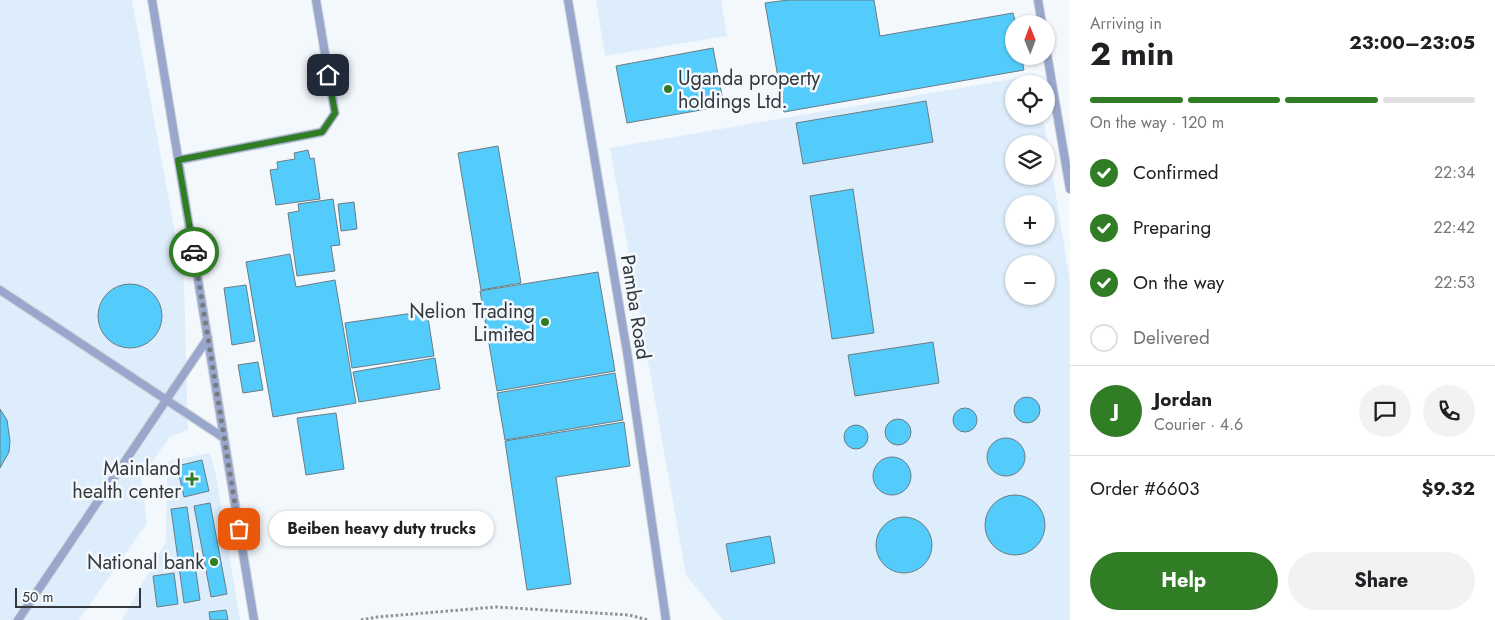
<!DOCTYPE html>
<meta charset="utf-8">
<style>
:root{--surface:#fff;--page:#f2f2f2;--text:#202124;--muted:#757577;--line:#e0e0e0;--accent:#307d26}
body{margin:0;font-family:Jost,sans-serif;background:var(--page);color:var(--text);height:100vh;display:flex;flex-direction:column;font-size:19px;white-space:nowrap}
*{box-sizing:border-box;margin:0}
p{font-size:16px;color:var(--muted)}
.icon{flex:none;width:28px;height:28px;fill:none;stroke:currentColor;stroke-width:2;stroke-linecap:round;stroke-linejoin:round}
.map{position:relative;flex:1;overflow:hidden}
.details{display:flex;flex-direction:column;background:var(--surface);width:425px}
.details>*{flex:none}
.needle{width:32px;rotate:359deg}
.controls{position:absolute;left:1005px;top:15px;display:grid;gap:10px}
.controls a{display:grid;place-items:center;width:50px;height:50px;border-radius:50%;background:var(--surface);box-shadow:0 1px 4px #0004;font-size:25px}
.scale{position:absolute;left:15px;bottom:12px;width:126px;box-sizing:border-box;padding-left:5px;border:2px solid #34383d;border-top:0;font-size:14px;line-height:18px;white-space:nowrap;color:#34383d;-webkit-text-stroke:4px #f3f8fd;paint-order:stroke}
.pin{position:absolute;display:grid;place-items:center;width:42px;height:42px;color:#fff;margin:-21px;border-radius:10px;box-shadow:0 2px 8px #0006}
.courier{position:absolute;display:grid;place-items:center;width:50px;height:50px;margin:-25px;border:4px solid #307d26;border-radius:50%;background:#fff;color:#222;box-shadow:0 1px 6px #0007}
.bubble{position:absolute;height:35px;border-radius:18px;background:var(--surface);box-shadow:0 1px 4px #0004;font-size:16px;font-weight:700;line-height:35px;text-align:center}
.headline em{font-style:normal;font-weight:700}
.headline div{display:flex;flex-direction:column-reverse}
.headline{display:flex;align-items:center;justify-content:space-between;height:85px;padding:0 20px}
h1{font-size:32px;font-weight:700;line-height:38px}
.bar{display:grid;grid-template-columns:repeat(4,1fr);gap:8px 5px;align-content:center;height:60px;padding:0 20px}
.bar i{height:6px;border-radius:4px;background:var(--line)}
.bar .selected{background:var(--accent)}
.bar p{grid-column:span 4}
.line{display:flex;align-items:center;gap:12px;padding:0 20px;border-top:1px solid var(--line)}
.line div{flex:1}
.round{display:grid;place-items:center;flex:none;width:52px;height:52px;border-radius:26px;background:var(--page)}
ol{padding:0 20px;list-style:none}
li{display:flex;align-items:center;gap:15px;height:55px}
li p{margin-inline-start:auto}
li .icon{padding:5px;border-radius:50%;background:var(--accent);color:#fff;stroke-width:4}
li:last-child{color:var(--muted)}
li i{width:28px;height:28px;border:2px solid var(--line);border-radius:50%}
.button{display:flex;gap:10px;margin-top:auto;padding:10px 20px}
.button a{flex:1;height:58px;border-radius:30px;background:var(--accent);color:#fff;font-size:20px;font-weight:700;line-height:58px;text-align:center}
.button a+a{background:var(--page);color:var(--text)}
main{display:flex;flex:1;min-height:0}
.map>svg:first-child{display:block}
</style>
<main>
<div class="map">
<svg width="1070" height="620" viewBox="0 0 1070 620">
<rect width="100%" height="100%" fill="#f3f8fd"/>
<path fill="#deedfb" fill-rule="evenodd" d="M0,0h132l52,281 4,149 -18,7 -29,40 6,46 -68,97h-79z
M596,0h125l6,36 -122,20z
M1036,75l1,9h-23v32h29l27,166v338h-347l-37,-45 -76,-427zM1014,144h32v32h-32zM1014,204h32v32h-32zM1014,264h32v32h-32z
M210,453l6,22 24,145h-118l44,-79 1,-69 2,-11z"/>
<path fill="#53ccfb" stroke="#6c7c83" d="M788,0h86l6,36 133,-23 3,11h-2v32h7l3,14 -240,42 -19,-109z
M713,48l11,58 -97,17 -11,-57z
M926,101l7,41 -130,22 -7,-41z
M498,146l23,137 -40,7 -23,-137z
M308,150l2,9 4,-1 6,41 -44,6 -6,-35 8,-1 -1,-7 18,-3 -1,-6z
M853,189l21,144 -42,6 -22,-143z
M333,199l7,46 -9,1 4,25 -38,5 -9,-63 11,-2 -1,-7z
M354,202l3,27 -16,2 -3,-27z
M290,254l6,33 39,-7 21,123 -83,14 -27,-155z
M598,272l17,99 -118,20 -17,-100z
M98 316a32 32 0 1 1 64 0a32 32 0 1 1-64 0Z
M246,285l9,56 -23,4 -8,-57z
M427,311l7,45 -82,12 -7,-45z
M933,342l6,41 -84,13 -7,-41z
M435,358l5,31 -81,13 -6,-30z
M258,362l5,28 -20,3 -5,-28z
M615,373l8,47 -118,20 -8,-47z
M1014 410a13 13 0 1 1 26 0a13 13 0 1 1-26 0Z
M953 420a12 12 0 1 1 24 0a12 12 0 1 1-24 0Z
M0,409l7,11 3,21 -1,11 -9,16z
M336,413l8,56 -38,6 -9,-57z
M885 432a13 13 0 1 1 26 0a13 13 0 1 1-26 0Z
M624,422l6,44 -74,11 15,107 -44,6 -22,-149z
M844 437a12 12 0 1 1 24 0a12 12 0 1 1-24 0Z
M987 457a19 19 0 1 1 38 0a19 19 0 1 1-38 0Z
M873 476a19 19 0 1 1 38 0a19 19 0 1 1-38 0Z
M202,460l7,31 -25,6 -7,-31z
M985 525a30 30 0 1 1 60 0a30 30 0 1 1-60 0Z
M210,503l17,91 -16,3 -17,-91z
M187,507l13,93 -16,3 -13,-94z
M876 545a28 28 0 1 1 56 0a28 28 0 1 1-56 0Z
M770,536l5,27 -44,9 -5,-28z
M174,573l4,31 -21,3 -4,-31z
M226,610l2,10h-18l-1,-8z"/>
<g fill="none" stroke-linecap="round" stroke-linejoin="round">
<defs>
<path id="lane" d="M152,0l102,620
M568,0l60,358 38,262
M1038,0l4,24
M1046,48l24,141
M179,160l143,-28 13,-19 -19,-113
M0,290l224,148
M18,620l190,-282"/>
</defs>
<use href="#lane" stroke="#d1d5da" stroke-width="10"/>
<path stroke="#8e9297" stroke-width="3" stroke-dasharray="2.5 2.5" stroke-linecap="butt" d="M361,620l16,-3 119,-10 133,8 19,5"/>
<use href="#lane" stroke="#9aa7cc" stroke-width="8"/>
</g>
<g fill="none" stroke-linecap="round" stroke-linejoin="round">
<path stroke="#777b80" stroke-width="5" stroke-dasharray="0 9" d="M194,252l45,277"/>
<path stroke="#307d26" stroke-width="6" d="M194,252l-16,-92 144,-28 13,-19 -7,-38"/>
</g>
<g fill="#307d26" stroke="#f3f8fd" stroke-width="2">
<circle cx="668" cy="89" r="5"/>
<circle cx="545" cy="322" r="5"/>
<path d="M189.5 471.5h5v5h5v5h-5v5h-5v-5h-5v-5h5z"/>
<circle cx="214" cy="562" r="5"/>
</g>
<g text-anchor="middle" stroke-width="5" stroke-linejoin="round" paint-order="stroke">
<g font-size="20" fill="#34383d" stroke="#f3f8fd" text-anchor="end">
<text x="678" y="85" text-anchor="start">Uganda property<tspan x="678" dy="23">holdings Ltd.</tspan></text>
<text x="535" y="318">Nelion Trading<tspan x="535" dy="23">Limited</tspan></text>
<text x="181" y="475">Mainland<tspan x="181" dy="23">health center</tspan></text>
<text x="204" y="569">National bank</text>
</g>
<g font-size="20" fill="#34383d" stroke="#f3f8fd">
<text transform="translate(636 307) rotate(81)" y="7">Pamba Road</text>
</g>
</g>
</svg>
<div class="controls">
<a><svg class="needle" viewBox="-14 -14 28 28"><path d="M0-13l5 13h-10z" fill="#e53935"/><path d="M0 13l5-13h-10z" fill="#757577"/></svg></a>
<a><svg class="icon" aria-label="locate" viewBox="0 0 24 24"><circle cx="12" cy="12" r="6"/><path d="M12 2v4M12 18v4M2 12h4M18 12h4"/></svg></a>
<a><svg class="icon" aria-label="layers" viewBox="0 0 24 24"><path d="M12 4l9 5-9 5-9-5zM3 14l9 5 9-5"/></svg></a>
<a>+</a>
<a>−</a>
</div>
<div class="scale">50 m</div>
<div class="pin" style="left:239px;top:529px;background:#ea580c"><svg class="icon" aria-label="bag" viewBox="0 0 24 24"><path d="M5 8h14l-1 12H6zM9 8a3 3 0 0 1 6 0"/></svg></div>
<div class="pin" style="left:328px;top:75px;background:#1f2937"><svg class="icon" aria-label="home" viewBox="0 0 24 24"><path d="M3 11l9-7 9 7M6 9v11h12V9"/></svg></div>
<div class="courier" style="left:194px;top:252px"><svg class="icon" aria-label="car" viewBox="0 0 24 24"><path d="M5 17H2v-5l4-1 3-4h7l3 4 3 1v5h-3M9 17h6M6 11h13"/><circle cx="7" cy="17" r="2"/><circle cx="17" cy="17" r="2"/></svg></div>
<div class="bubble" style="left:269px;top:511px;width:225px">Beiben heavy duty trucks</div>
</div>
<section class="details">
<div class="headline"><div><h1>2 min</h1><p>Arriving in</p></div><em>23:00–23:05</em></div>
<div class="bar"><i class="selected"></i><i class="selected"></i><i class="selected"></i><i></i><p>On the way · 120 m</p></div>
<ol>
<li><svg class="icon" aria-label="check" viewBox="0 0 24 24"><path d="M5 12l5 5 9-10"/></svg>Confirmed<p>22:34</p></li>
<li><svg class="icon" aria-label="check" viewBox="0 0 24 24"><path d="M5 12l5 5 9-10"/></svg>Preparing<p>22:42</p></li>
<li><svg class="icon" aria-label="check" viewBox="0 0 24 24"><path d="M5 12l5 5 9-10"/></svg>On the way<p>22:53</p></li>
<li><i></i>Delivered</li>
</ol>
<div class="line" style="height:90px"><b class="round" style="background:var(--accent);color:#fff">J</b><div><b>Jordan</b><p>Courier · 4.6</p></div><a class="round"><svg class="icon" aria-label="chat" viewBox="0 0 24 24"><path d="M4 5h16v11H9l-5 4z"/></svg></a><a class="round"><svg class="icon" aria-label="phone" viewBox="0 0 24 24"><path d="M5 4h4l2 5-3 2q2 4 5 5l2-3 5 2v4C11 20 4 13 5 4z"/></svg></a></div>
<div class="line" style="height:65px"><div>Order #6603</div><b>$9.32</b></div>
<div class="button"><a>Help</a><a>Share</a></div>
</section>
</main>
